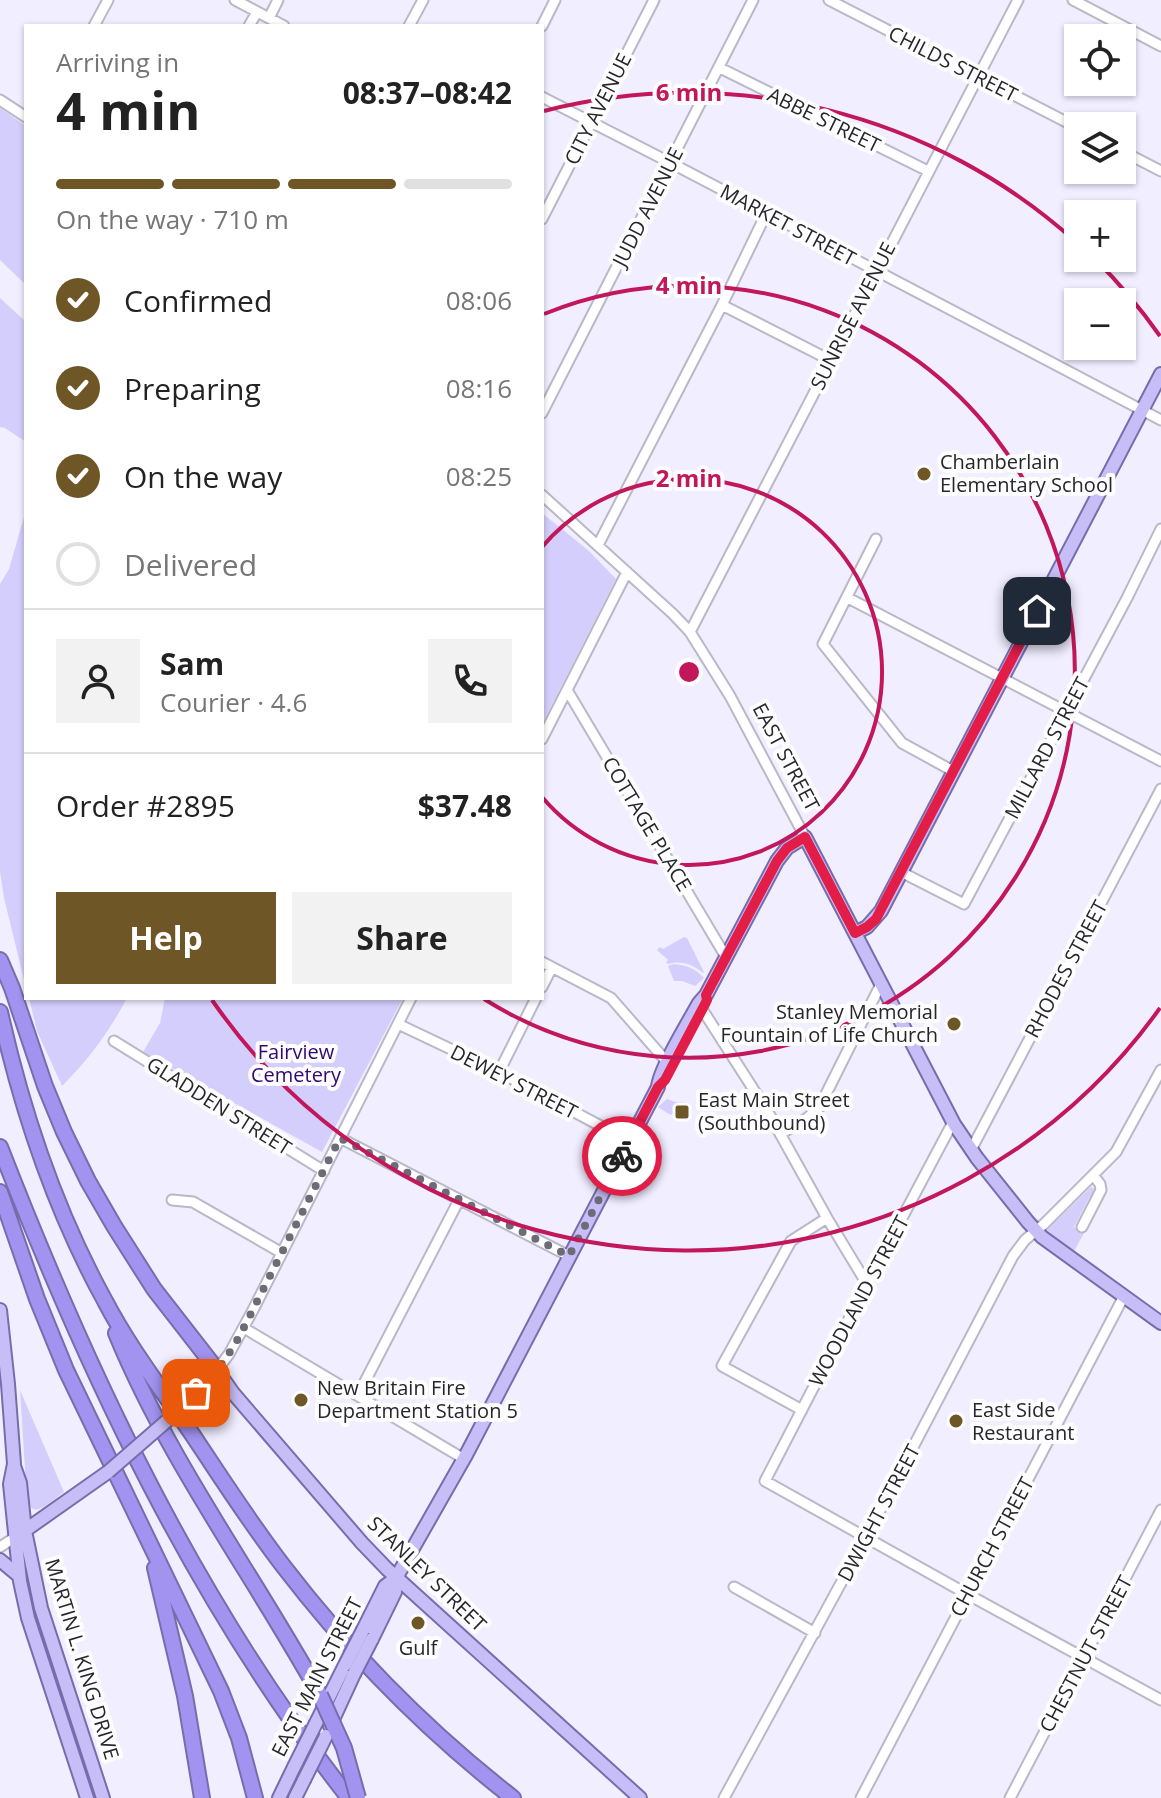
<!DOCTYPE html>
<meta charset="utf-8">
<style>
:root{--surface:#fff;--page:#f2f2f2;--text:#222;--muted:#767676;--line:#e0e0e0;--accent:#6f5627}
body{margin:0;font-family:"Open Sans",sans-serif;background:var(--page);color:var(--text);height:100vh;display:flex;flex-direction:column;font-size:30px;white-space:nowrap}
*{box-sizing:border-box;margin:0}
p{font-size:26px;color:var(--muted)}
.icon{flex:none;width:44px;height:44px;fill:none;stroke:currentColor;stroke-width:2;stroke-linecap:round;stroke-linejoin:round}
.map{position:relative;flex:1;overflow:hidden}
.side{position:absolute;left:24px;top:24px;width:520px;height:976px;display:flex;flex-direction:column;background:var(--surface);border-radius:0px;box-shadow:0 2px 6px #0004}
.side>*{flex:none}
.fabs{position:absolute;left:1064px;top:24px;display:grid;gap:16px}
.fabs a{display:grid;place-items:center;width:72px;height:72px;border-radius:0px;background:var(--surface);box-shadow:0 2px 6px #0004;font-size:40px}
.pin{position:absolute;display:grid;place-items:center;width:68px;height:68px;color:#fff;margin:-34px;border-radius:16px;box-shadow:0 4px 12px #0006}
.courier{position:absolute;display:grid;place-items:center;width:80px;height:80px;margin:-40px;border:6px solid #e11d48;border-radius:50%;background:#fff;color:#222;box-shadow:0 2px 10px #0007}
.summary em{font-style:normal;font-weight:700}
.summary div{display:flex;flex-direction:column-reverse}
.summary{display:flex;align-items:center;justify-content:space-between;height:136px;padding:0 32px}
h1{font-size:52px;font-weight:700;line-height:60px}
.bar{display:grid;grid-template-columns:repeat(4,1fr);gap:12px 8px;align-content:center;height:96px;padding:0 32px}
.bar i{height:10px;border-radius:6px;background:var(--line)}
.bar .current{background:var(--accent)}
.bar p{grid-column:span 4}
.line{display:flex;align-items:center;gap:20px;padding:0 32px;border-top:2px solid var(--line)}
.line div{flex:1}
.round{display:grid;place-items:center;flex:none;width:84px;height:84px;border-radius:0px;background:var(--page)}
ol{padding:0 32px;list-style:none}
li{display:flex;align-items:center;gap:24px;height:88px}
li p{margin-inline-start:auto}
li .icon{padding:8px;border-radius:50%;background:var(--accent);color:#fff;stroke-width:4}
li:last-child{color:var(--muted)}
li i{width:44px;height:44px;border:4px solid var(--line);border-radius:50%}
.primary-button{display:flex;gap:16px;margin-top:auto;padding:16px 32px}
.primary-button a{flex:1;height:92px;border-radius:0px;background:var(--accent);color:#fff;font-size:32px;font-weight:700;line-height:92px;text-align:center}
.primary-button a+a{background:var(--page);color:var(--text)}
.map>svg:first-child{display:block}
</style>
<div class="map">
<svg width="1161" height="1798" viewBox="0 0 1161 1798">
<rect width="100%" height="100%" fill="#f0eeff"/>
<path fill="#d3cefb" d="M0,108l26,18v159l-26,-25z
M0,298l26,24v120l-21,-14 -5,-1z
M26,510v478l-22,-90 -4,-26v-288l9,-15z
M542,513l47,38 27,28 -74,145z
M684,937l3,1 17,34 -1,1c-11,-9 -22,-13 -35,-9l-2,-2 2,-2 -11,-10 3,-3 3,2z
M673,964c13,1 22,4 31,14l-9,8 -13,-5h-8l-6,-15z
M29,998h98c-18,34 -38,61 -65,88l-25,-55z
M165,998h238l-81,154 -179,-100 17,-29z
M667,1099l8,3h10l3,16 -19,-4 -11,-7z
M1091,1187l4,2 -1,5 -5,4 -15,29 10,6 -11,20 -24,-17 -2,-6z
M20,1390l44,102c-12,8 -30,29 -37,9z"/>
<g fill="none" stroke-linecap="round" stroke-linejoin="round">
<defs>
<path id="minor" d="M235,0l49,26
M829,0l249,128
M1073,0l88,46
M269,18l9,-18
M94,26l14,-26
M249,26l8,-14
M409,26l14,-26
M542,26l13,-26
M720,68l208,103
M542,97l129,66 490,257
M0,100l26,17
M1122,151l39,20
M542,219l112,-219
M722,305l108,55
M542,413l211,-413
M542,495l131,119 17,18 40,64 75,141
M876,539l-53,105 79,99 51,28
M598,545l124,-240 44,-91
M848,598l313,163
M690,632l328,-632
M567,690l159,267
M542,739l85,-167
M901,872l63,32 163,-306 34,-69
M542,962l69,36 56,64
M542,987l10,-20
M702,1009l66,103 59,106 40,66
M398,1024l101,48 130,69
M114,1041l210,130
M499,1072l37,-74
M953,1122l-86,162 -102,197 202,113 194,106
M780,1134l26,-15 13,-11 62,-124
M340,1138l229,118
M971,1150l190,-361
M172,1200l21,2 89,51
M1082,1227l19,-37 -1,-6 -7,-9
M244,1328l220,131
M217,1370l12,-16 24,-44 158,-312
M358,1395l101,-195
M802,1410l-80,-44 69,-125 36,-23
M0,1547l14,-9
M734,1587l81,46
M724,1798l142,-261 147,-281 12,-16 19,-16 72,-72 45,-82
M861,1798l263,-502
M1010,1798l151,-288"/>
<path id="major" d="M855,933l12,-6 14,-16 280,-537
M0,1310l8,74 6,80 -4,20 10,97 8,37 59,180
M192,1399l12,-8 3,-9 10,-12 16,23 129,150 25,26 253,229
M14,1466l6,17 5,48 16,77 62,190
M20,1534l88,-62
M0,1560l19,16
M363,1630l22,-44 11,-8 70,-123 192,-368c1,-17 31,-66 41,-84l7,-8 71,-134 10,-13 18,-11 149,287 23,34 51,64 14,15 119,86
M372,1639l23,-47 1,-14
M316,1723l29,-58
M330,1726l24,-52
M279,1798l15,-31
M295,1798l9,-18"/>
<path id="highway" d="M0,960l12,28 33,98 19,46 24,49 26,45 40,63 63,81
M0,1012c22,99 56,200 105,289 26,50 62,95 93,142 28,42 55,84 86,124 66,86 143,164 229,231
M0,1147c89,229 196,457 349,651
M0,1192l37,107 29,71 155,321 18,47 16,60
M116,1333c53,129 137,241 204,362
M155,1568l30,128 17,102"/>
</defs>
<use href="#minor" stroke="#bab8c8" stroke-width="13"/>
<use href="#major" stroke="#776dac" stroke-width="16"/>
<use href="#highway" stroke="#776dac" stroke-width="18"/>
<use href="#minor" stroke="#fff" stroke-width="9"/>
<use href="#major" stroke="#c8bef7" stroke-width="12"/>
<use href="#highway" stroke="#a393f1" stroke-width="14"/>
<defs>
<path id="major-bridge" d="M108,1472l84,-73
M345,1665l18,-35
M354,1674l18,-35
M294,1767l22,-44
M304,1780l22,-44"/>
<path id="highway-bridge" d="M320,1695l24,53 14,50"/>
</defs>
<use href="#major-bridge" stroke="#776dac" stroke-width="16" stroke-linecap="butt"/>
<use href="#highway-bridge" stroke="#776dac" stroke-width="18" stroke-linecap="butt"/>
<use href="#major-bridge" stroke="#c8bef7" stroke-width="12"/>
<use href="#highway-bridge" stroke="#a393f1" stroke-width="14"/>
</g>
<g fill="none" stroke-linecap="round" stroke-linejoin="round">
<path stroke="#6d6c76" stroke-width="8" stroke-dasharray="0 14.4" d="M196,1393v2l9,-6 2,-7 18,-22 14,-23 101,-199 229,118 53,-100"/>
<path stroke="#e11d48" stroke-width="10" d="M622,1156l36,-69 7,-7 39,-74 3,-6 -1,-5 71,-134 10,-13 18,-11 50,96 12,-6 9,-8 161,-308"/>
</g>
<g fill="none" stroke="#c2185b" stroke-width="4">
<path d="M542 547A193 193 0 1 1 542 797"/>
<path d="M544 314A386 386 0 1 1 484 999"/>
<path d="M1160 1008A579 579 0 0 1 212 1000M544 111A579 579 0 0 1 1076 242M1095 259A579 579 0 0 1 1160 336"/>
</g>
<g fill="#6f5627" stroke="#fdfdfd" stroke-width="3">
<circle cx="924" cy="474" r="8"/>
<circle cx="954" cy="1024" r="8"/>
<rect x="674" y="1104" width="16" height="16" rx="4"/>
<circle cx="301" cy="1400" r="8"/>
<circle cx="956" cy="1421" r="8"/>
<circle cx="418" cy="1623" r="8"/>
</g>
<g text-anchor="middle" stroke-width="8" stroke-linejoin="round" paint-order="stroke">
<g font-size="20" fill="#26262c" stroke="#fdfdfd">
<text transform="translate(953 64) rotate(27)" y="7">CHILDS STREET</text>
<text transform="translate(598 109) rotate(-63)" y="7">CITY AVENUE</text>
<text transform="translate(824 120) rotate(26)" y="7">ABBE STREET</text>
<text transform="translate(648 207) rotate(-63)" y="7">JUDD AVENUE</text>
<text transform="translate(788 225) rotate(28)" y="7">MARKET STREET</text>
<text transform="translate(853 316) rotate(-63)" y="7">SUNRISE AVENUE</text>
<text transform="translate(1047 748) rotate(-62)" y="7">MILLARD STREET</text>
<text transform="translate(786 757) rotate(62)" y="7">EAST STREET</text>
<text transform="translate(647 824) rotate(59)" y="7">COTTAGE PLACE</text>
<text transform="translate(1066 969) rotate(-62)" y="7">RHODES STREET</text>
<text transform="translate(514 1082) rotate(27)" y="7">DEWEY STREET</text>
<text transform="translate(219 1106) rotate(32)" y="7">GLADDEN STREET</text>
<text transform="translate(859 1301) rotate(-62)" y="7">WOODLAND STREET</text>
<text transform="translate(879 1513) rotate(-62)" y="7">DWIGHT STREET</text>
<text transform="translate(992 1547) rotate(-62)" y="7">CHURCH STREET</text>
<text transform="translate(427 1574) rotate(44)" y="7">STANLEY STREET</text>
<text transform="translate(1086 1654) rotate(-62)" y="7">CHESTNUT STREET</text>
<text transform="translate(82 1659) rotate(73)" y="7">MARTIN L. KING DRIVE</text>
<text transform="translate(317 1677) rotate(-63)" y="7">EAST MAIN STREET</text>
</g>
<g font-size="20" fill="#26262c" stroke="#fdfdfd" text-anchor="start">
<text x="940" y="469">Chamberlain<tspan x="940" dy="23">Elementary School</tspan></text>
<text x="938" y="1019" text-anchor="end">Stanley Memorial<tspan x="938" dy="23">Fountain of Life Church</tspan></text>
<text x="698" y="1107">East Main Street<tspan x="698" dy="23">(Southbound)</tspan></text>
<text x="317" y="1395">New Britain Fire<tspan x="317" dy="23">Department Station 5</tspan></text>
<text x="972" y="1417">East Side<tspan x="972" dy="23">Restaurant</tspan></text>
<text x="418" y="1655" text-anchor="middle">Gulf</text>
</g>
<g font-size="20" fill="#310772" stroke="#fdfdfd">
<text x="296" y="1059">Fairview<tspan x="296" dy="23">Cemetery</tspan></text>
</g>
</g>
<circle cx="689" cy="672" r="12" fill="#c2185b" stroke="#fdfdfd" stroke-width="4"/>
<g font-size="24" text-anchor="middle" font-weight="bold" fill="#c2185b" stroke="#fdfdfd" stroke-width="8" stroke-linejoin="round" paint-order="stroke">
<text x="689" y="101">6 min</text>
<text x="689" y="294">4 min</text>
<text x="689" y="487">2 min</text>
</g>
</svg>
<div class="fabs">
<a><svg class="icon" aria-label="locate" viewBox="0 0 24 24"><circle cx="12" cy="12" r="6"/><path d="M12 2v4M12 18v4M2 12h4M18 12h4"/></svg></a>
<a><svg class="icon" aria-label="layers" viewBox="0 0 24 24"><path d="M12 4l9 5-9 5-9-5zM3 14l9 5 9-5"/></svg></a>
<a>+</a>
<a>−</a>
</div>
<div class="pin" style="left:196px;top:1393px;background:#ea580c"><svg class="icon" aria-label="bag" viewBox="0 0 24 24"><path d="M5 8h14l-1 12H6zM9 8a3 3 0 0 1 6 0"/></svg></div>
<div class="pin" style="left:1037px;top:611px;background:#1f2937"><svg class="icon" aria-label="home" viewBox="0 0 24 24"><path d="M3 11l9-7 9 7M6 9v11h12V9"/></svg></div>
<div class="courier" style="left:622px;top:1156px"><svg class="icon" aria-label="bike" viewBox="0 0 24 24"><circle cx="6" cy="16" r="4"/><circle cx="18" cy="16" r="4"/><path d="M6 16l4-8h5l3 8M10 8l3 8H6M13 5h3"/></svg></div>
<section class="side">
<div class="summary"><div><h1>4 min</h1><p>Arriving in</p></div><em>08:37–08:42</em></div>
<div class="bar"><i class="current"></i><i class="current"></i><i class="current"></i><i></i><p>On the way · 710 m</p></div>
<ol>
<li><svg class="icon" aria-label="check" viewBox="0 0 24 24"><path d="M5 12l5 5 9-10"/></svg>Confirmed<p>08:06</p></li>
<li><svg class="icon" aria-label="check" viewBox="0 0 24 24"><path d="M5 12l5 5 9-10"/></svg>Preparing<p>08:16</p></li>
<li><svg class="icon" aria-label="check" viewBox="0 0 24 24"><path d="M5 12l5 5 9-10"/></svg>On the way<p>08:25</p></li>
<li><i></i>Delivered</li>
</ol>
<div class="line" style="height:144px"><a class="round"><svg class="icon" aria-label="person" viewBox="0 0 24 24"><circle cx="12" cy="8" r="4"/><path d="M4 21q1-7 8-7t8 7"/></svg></a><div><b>Sam</b><p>Courier · 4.6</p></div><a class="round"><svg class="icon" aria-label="phone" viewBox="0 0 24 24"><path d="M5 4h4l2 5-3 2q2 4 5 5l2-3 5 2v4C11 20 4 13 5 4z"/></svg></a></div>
<div class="line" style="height:104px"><div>Order #2895</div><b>$37.48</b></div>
<div class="primary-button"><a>Help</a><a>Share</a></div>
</section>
</div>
